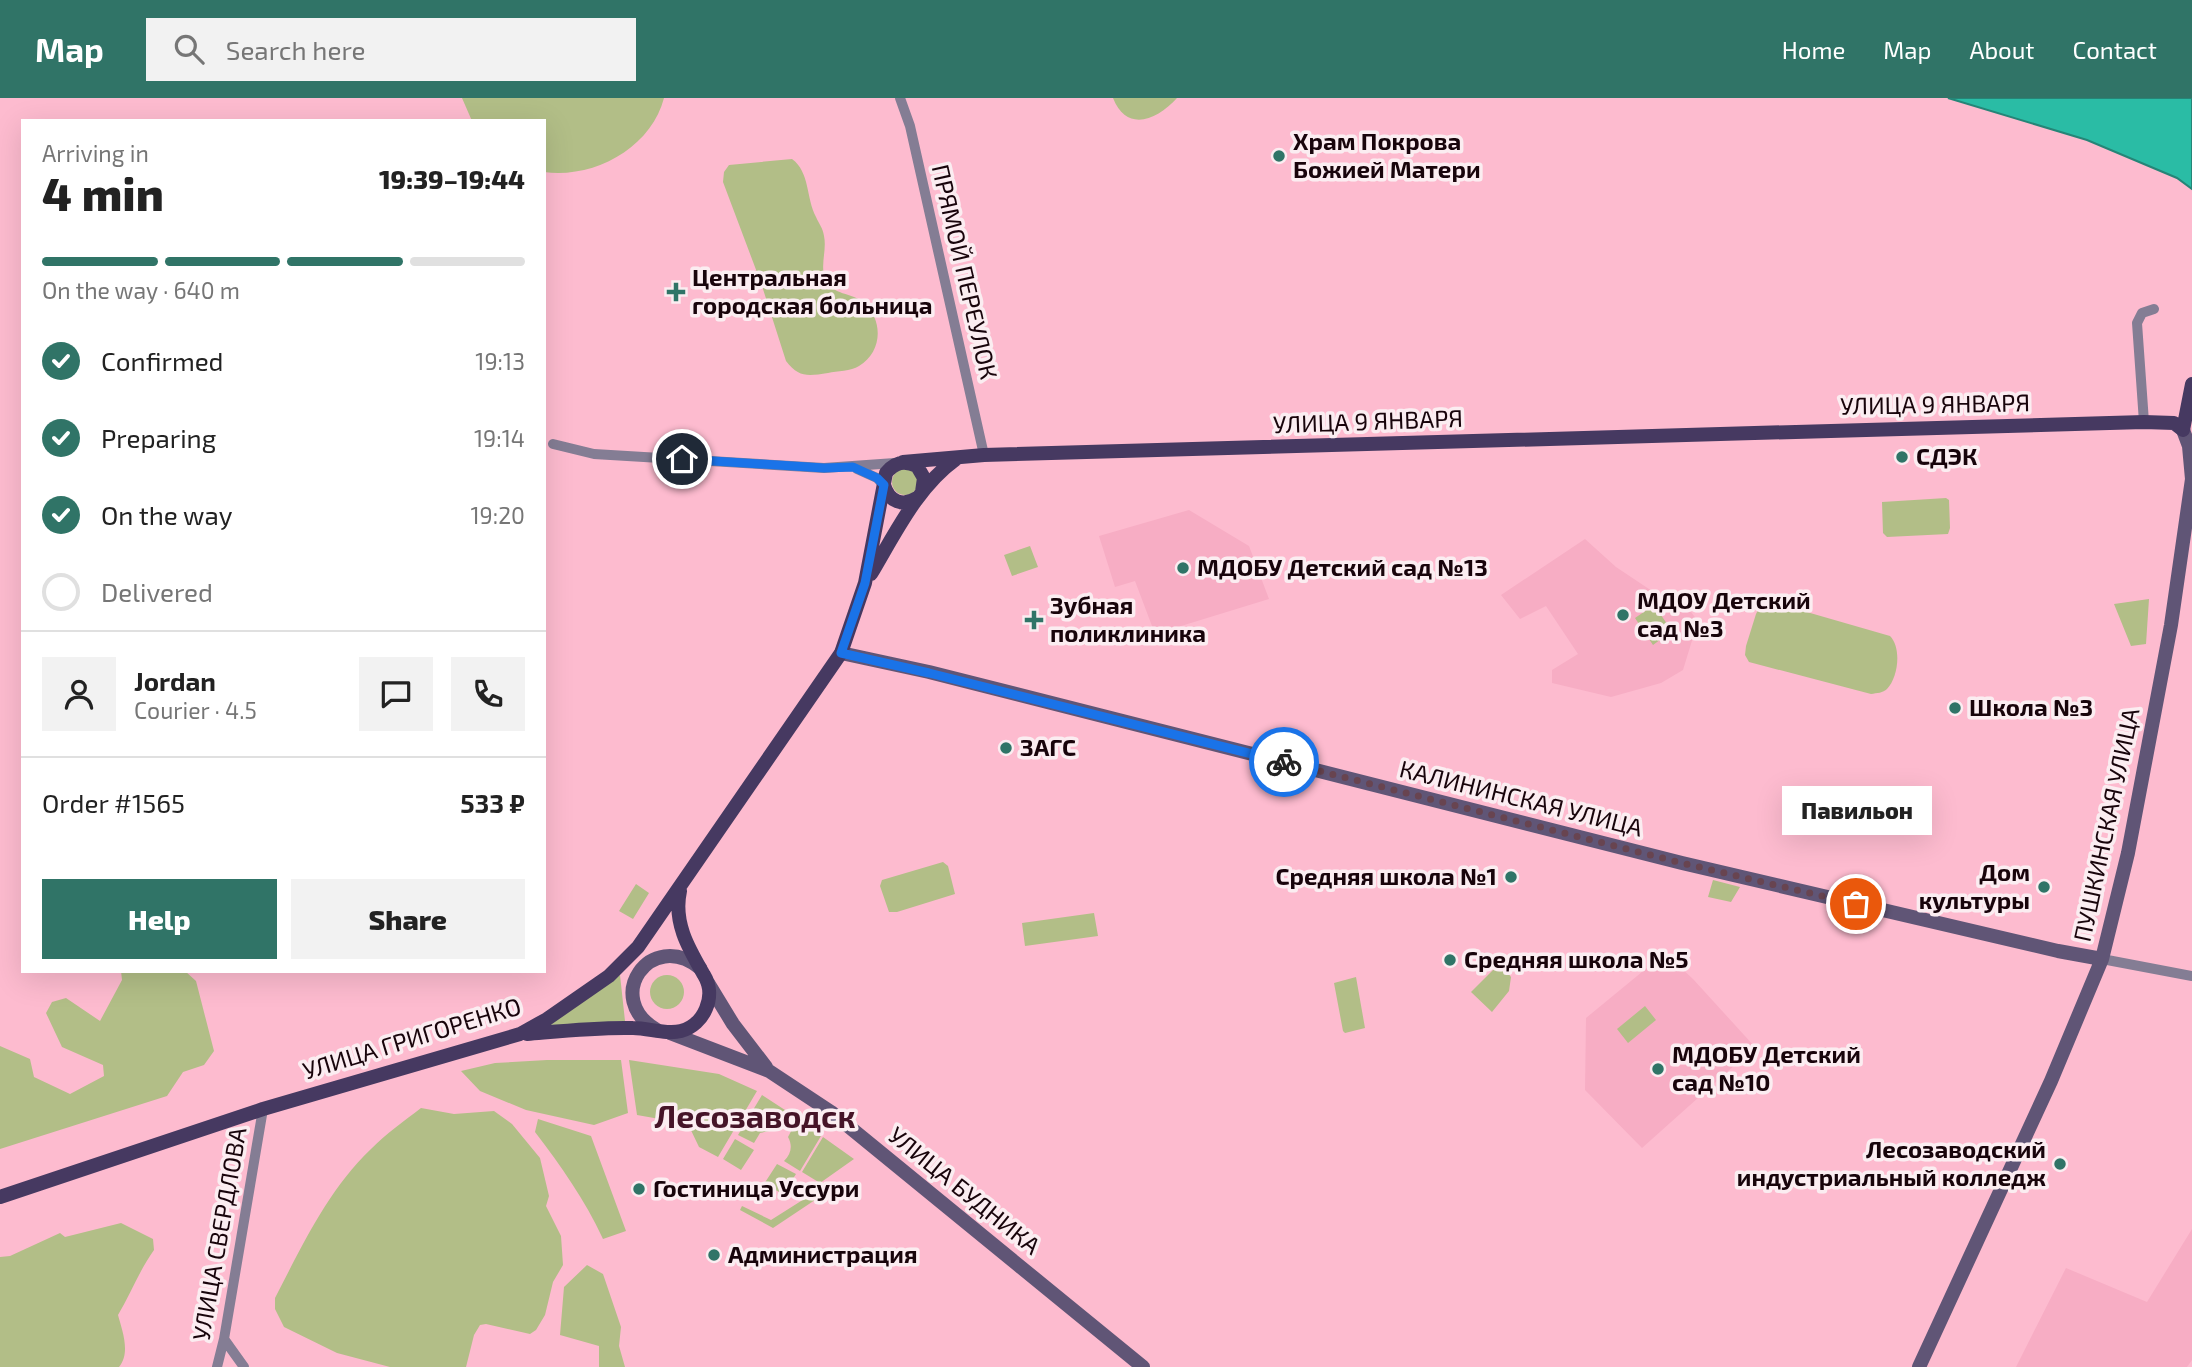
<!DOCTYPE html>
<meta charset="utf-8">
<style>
:root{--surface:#fff;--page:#f2f2f2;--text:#222;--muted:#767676;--line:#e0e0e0;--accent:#307467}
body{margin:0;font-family:"Exo 2",sans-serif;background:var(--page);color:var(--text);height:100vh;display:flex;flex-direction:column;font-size:26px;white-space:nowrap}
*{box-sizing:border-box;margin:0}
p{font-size:23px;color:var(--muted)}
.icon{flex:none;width:38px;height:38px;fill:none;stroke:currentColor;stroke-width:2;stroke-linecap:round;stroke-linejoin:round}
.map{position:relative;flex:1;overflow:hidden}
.sheet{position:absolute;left:21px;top:21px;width:525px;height:854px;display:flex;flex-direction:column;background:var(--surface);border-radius:0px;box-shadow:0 7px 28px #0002}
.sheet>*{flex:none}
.pin{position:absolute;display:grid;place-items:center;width:60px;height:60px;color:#fff;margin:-30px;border:4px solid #fff;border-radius:50%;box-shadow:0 2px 7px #0007}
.courier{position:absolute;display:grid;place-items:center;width:70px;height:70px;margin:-35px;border:5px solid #1a73e8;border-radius:50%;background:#fff;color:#222;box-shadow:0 2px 9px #0007}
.bubble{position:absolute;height:49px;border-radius:0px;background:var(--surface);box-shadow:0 7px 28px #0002;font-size:23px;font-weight:800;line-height:49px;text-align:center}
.headline em{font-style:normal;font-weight:800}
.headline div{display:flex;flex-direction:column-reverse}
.headline{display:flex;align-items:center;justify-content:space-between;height:119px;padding:0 21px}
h1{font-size:46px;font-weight:800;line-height:52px}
.bar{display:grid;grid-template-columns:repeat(4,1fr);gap:10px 7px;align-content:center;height:84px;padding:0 21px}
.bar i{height:9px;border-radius:5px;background:var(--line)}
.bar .on{background:var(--accent)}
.bar p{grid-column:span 4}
.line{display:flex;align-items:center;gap:18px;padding:0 21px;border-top:2px solid var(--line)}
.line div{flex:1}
.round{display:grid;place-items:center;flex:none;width:74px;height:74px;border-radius:0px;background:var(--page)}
ol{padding:0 21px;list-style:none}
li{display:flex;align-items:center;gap:21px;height:77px}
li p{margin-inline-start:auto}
li .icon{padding:7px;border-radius:50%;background:var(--accent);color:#fff;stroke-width:4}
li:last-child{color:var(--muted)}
li i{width:38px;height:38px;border:4px solid var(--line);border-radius:50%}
.action{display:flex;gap:14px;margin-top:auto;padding:14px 21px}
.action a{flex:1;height:80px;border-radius:0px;background:var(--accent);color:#fff;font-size:28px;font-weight:800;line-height:80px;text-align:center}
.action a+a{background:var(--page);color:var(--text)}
header{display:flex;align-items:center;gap:42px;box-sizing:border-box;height:98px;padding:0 35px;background:var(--accent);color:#fff}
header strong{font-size:33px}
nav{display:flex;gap:38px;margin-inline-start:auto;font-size:24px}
.search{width:490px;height:63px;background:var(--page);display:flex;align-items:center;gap:18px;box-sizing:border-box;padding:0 24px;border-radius:0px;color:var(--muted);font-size:26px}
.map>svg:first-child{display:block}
</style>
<header>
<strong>Map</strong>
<div class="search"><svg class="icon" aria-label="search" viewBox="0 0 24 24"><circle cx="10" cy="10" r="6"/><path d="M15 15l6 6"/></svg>Search here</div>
<nav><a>Home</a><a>Map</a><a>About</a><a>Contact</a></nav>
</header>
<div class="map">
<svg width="2192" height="1269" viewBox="0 0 2192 1269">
<rect width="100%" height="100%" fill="#fdbbcf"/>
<path fill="#f7adc4" d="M1189,412l60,36 20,53 -114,35 -20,-53 -20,6 -16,-51z
M1585,441l31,28 33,22 42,23 7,9 -15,49 -22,13 -50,14 -59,-14v-13l26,-16 -32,-48 -26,13 -19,-24z
M1665,855l28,26 62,68 -113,101 -57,-58 1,-72z
M2192,1131v131l-5,7h-171l50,-99 81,34z"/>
<path fill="#b2be87" d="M462,0h202c-13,50 -70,81 -120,74v-51h-72z
M1113,0h64c-20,22 -50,35 -64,0z
M792,61c18,13 14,39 24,58 3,7 7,11 8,19 3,14 -4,29 1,42 6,18 28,14 39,25 20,18 18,49 -5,63 -8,5 -22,5 -31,7 -20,3 -29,5 -42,-12l-25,-78 -38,-101 1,-10 5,-7z
M892 384a13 13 0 1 1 26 0a13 13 0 1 1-26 0Z
M1946,400l3,2 1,28 -2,6 -61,3 -4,-4 -1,-31z
M1030,448l8,21 -26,9 -8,-21z
M2149,501l-3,45 -15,2 -17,-42z
M1769,505l10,1 111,32c12,12 8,42 -3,53 -4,4 -10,4 -16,5l-122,-32 -4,-7 1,-9 10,-32 3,-6z
M1654,507l18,26 -19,14 -18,-27z
M943,764l5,4 7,28 -58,18h-8l-9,-26 2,-6z
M1713,782l27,7 -9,15 -23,-5z
M636,786l13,9 -16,26 -14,-8z
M1094,815l4,23 -73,10 -3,-23z
M1500,865l11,14 -2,14 -17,21 -21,-20z
M121,873h64l11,10 18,70 -10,14 -21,7 -16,24 -167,53v-103l30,13 4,18 36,17 34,-18 -1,-11 -41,-18 -16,-34 6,-11 14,-4 34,23 22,-41z
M650 894a17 17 0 1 1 34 0a17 17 0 1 1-34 0Z
M620,877l5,46 -85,6z
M1356,879l9,51 -20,5 -2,-2 -9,-48z
M1645,908l11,14 -28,23 -11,-14z
M547,962h74l7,53 -34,12 -68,-15 -46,-19 -19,-20 34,-8z
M629,962l90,14 38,17 -39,66 -19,-10 -11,-23 -51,-9z
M762,997l23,15 -11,20 -14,3 -6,10 -16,-8z
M421,1010l33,6 40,-3 18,13 28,34 9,38 -3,10 15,30 2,29 -10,17 -8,33 -9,15 -6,4 -44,-10 -6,1 -6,10 -8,32h-76l-53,-14 -53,-26 -9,-18v-11c27,-52 53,-108 96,-149 15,-15 33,-28 50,-41z
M538,1021l53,17 35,95 -23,8c-18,-39 -42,-73 -68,-107z
M797,1022l24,16 -21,35 -16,-10c7,-7 9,-15 4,-24z
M823,1039l31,22 -34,24 -18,-11z
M735,1041l19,11 -13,20 -18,-11z
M777,1066l19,10 -13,20 -19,-10z
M820,1091l7,3 -54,36 -33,-18 2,-4 29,14z
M121,1125l32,16 1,11c-15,21 -23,43 -36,65 4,15 13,38 1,52h-119v-110l10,-1 50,-23 5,4z
M587,1167l16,9 18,53 -2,19 6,21h-26v-21l-39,-11 4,-48z"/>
<path fill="#2abca5" stroke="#258577" stroke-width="2" d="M1948,0h244v91l-15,-11 -90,-38z"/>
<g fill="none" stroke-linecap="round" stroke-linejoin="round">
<path stroke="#847d94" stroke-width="10" d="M900,0l10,28 74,329
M2144,324l-7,-99 5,-10 12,-4
M553,346l41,10 230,14 71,-5
M857,371l20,9 7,7
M2102,861l90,17
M224,1241l20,28
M217,1269l7,-28 39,-230"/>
<path stroke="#605576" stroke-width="14" d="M841,555l88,19 753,191 376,88 44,8
M708,885l25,41 33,43
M657,932c-55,-31 -7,-102 43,-62
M670,935l99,38 62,41 312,255
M1919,1269l132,-286 51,-122 26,-106 43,-228 21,-146 -3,-33 -6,-16"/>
<path stroke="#463961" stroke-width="14" d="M903,364l81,-7 1160,-33 30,1 9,7 9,-46
M884,387c5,17 19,22 33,13
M871,476c24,-40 46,-87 85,-115
M527,936c35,-3 71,-7 106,-6 16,0 33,7 48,3 23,-6 36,-35 23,-56 -15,-26 -31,-52 -24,-84
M0,1099l263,-88 257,-75 27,-15 62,-43 29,-29 203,-294 24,-70 21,-110c9,-11 18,-13 31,-7l7,12 -2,14"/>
</g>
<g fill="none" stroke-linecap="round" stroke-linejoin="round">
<path stroke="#684450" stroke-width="7" stroke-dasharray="0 12.6" d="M1284,664l398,101 174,41"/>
<path stroke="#1a73e8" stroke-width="9" d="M682,361l142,9 29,-1 24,11 7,7 -19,98 -24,70 88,20 355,89"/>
</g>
<g fill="#307467" stroke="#fbedf1" stroke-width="2.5">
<circle cx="1279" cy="58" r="7"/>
<path d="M672.5 183.5h7v7h7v7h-7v7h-7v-7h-7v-7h7z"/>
<circle cx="1902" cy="359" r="7"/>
<circle cx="1183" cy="470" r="7"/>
<circle cx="1623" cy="517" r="7"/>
<path d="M1030.5 511.5h7v7h7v7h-7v7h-7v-7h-7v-7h7z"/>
<circle cx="1955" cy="610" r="7"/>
<circle cx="1006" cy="650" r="7"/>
<circle cx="1511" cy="779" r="7"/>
<circle cx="2044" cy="789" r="7"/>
<circle cx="1450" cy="862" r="7"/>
<circle cx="1658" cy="971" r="7"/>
<circle cx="2060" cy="1066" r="7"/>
<circle cx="639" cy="1091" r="7"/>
<circle cx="714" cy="1157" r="7"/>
</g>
<g text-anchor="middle" stroke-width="7" stroke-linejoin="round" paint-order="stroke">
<g font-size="24" font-weight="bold" fill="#18040b" stroke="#fbedf1" text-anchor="start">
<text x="1293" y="52">Храм Покрова<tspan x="1293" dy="28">Божией Матери</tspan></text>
<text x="692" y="188">Центральная<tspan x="692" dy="28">городская больница</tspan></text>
<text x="1916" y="367">СДЭК</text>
<text x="1197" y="478">МДОБУ Детский сад №13</text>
<text x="1637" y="511">МДОУ Детский<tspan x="1637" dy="28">сад №3</tspan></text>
<text x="1050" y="516">Зубная<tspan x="1050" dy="28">поликлиника</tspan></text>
<text x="1969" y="618">Школа №3</text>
<text x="1020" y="658">ЗАГС</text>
<text x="2030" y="783" text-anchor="end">Дом<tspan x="2030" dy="28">культуры</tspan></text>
<text x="1497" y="787" text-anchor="end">Средняя школа №1</text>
<text x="1464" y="870">Средняя школа №5</text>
<text x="1672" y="965">МДОБУ Детский<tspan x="1672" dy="28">сад №10</tspan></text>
<text x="2046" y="1060" text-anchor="end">Лесозаводский<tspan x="2046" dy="28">индустриальный колледж</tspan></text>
<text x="653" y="1099">Гостиница Уссури</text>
<text x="728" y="1165">Администрация</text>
</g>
<g font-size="24" fill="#18040b" stroke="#fbedf1">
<text transform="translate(964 174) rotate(77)" y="8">ПРЯМОЙ ПЕРЕУЛОК</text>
<text transform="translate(1935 307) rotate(-1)" y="8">УЛИЦА 9 ЯНВАРЯ</text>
<text transform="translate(1368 324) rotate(-2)" y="8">УЛИЦА 9 ЯНВАРЯ</text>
<text transform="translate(1521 701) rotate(14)" y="8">КАЛИНИНСКАЯ УЛИЦА</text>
<text transform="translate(2107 727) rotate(-78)" y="8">ПУШКИНСКАЯ УЛИЦА</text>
<text transform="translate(412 941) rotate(-17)" y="8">УЛИЦА ГРИГОРЕНКО</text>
<text transform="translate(964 1093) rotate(39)" y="8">УЛИЦА БУДНИКА</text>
<text transform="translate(220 1136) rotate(-80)" y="8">УЛИЦА СВЕРДЛОВА</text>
</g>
<g font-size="32" font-weight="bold" fill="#461428" stroke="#fbedf1">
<text x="755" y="1030">Лесозаводск</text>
</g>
</g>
</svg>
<div class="pin" style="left:1856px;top:806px;background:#ea580c"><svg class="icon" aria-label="bag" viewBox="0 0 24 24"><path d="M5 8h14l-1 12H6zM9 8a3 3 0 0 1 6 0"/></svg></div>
<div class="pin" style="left:682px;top:361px;background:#1f2937"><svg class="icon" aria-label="home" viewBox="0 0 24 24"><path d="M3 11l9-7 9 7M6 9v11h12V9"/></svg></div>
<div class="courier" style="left:1284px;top:664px"><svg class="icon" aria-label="bike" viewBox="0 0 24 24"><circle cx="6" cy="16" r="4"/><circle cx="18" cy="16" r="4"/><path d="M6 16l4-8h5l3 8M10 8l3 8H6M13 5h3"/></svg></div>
<div class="bubble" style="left:1782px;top:688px;width:150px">Павильон</div>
<section class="sheet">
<div class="headline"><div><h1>4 min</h1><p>Arriving in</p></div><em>19:39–19:44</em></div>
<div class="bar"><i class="on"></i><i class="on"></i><i class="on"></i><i></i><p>On the way · 640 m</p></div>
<ol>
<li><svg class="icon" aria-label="check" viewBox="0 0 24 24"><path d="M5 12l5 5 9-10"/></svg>Confirmed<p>19:13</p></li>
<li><svg class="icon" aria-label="check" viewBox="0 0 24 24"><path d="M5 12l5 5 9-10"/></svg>Preparing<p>19:14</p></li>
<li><svg class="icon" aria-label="check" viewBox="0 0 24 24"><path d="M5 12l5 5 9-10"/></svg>On the way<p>19:20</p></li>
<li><i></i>Delivered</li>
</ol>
<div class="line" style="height:126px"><a class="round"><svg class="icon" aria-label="person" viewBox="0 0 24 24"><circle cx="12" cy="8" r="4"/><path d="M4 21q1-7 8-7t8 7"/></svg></a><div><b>Jordan</b><p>Courier · 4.5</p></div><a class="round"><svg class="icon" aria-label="chat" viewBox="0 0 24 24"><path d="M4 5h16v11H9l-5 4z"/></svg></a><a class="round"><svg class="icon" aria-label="phone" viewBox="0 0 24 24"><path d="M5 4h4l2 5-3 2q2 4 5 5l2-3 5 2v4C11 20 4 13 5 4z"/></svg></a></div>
<div class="line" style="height:91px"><div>Order #1565</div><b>533 ₽</b></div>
<div class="action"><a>Help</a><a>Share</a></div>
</section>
</div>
